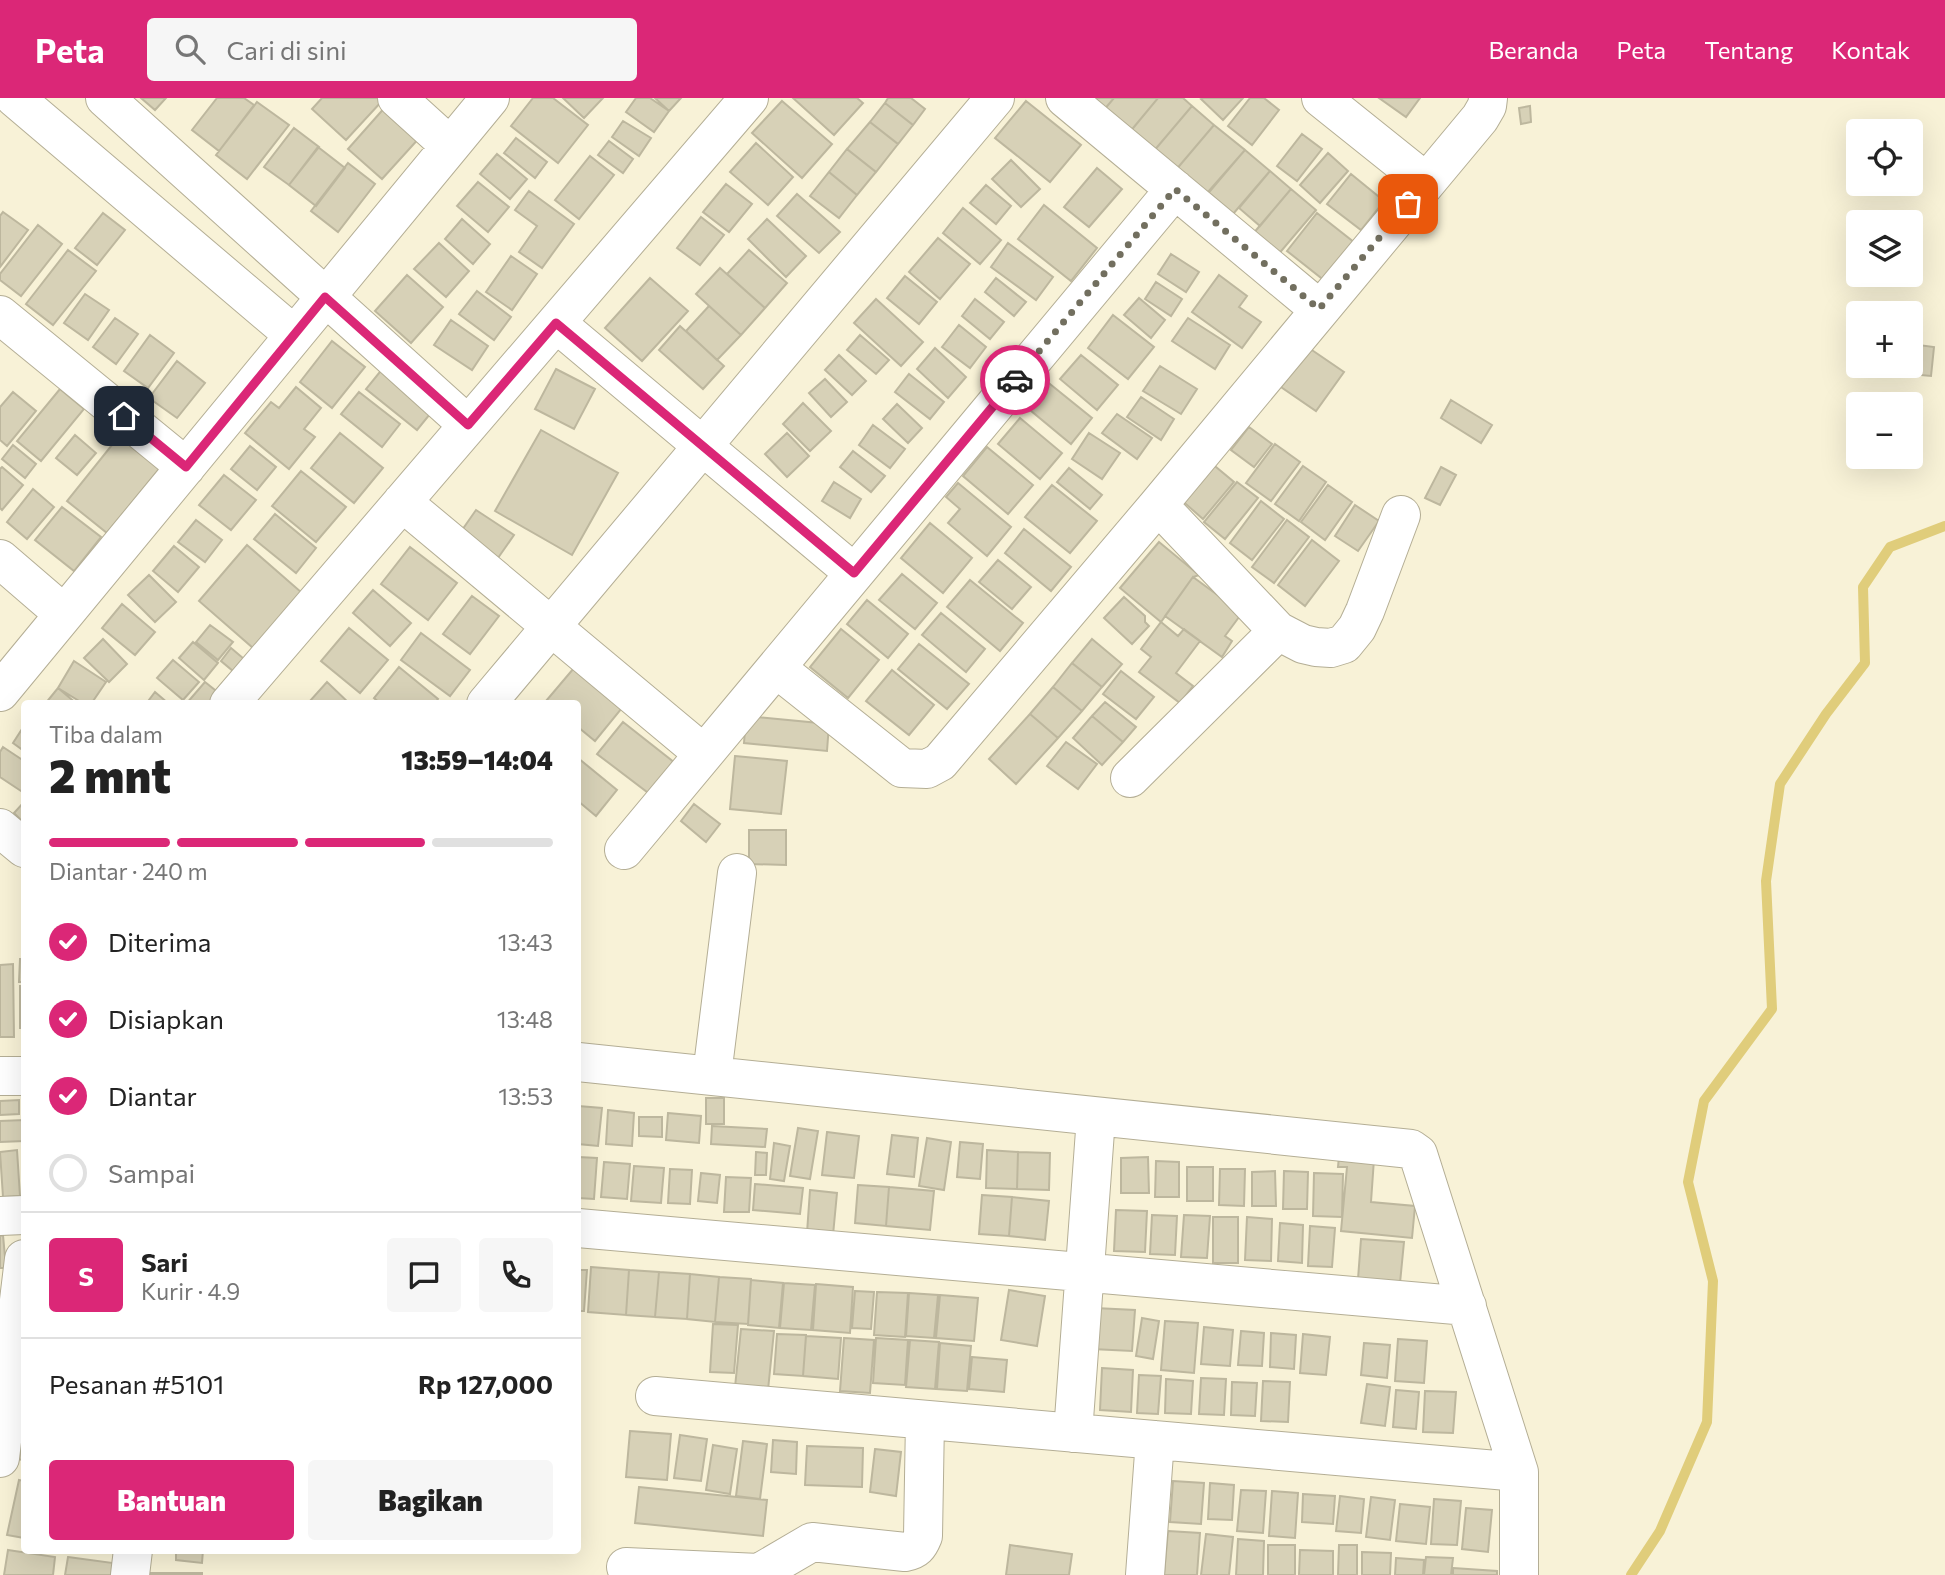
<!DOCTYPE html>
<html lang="id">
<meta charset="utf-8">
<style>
:root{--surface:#fff;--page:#f6f6f6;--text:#222;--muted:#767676;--line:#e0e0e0;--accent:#db2777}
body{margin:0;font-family:Commissioner,sans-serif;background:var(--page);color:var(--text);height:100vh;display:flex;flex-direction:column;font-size:26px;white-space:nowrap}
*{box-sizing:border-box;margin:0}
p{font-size:23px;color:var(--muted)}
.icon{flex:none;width:38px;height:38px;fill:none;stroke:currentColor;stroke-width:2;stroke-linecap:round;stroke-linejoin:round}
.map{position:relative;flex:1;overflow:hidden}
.panel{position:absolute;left:21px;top:602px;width:560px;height:854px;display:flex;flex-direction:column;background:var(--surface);border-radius:7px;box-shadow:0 7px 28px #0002}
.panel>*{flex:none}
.buttons{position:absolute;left:1846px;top:21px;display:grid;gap:14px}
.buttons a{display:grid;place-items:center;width:77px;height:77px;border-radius:7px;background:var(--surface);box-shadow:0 7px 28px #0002;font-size:35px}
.pin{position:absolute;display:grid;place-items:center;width:60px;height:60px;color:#fff;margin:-30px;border-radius:14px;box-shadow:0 4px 10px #0006}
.courier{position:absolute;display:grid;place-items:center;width:70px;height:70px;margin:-35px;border:5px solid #db2777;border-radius:50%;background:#fff;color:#222;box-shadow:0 2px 9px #0007}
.headline em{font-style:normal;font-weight:800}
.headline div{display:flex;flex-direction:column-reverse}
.headline{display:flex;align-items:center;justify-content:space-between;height:119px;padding:0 28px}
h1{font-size:46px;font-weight:800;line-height:52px}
.bar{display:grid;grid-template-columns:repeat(4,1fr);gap:10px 7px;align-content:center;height:84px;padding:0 28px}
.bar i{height:9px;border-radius:5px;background:var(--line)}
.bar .on{background:var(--accent)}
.bar p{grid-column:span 4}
.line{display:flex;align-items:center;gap:18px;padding:0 28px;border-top:2px solid var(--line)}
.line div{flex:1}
.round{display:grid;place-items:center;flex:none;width:74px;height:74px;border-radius:7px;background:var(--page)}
ol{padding:0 28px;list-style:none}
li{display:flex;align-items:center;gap:21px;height:77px}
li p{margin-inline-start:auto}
li .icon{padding:7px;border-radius:50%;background:var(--accent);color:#fff;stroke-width:4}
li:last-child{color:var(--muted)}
li i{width:38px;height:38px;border:4px solid var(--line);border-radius:50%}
.action{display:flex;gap:14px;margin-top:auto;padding:14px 28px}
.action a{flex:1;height:80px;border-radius:7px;background:var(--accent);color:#fff;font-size:28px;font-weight:800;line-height:80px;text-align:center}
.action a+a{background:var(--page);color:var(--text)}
header{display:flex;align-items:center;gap:42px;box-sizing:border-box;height:98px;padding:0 35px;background:var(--accent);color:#fff}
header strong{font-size:33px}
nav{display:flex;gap:38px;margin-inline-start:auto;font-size:24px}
.search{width:490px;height:63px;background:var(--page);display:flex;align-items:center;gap:18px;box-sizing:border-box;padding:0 24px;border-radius:7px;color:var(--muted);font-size:26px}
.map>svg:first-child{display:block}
</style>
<header>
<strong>Peta</strong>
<div class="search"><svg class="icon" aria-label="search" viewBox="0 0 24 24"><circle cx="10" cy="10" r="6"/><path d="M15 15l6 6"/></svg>Cari di sini</div>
<nav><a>Beranda</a><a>Peta</a><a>Tentang</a><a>Kontak</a></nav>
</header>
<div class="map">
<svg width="1945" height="1477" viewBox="0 0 1945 1477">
<rect width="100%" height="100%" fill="#f8f2d7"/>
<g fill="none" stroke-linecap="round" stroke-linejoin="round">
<path stroke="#e0cd7b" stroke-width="10" d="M1631,1477l29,-44 47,-109 6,-141 -25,-99 16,-81 68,-92 -6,-128 14,-97 46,-70 39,-51 -2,-76 27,-40 55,-21"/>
</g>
<path fill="#d7d1b7" stroke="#bdb79e" stroke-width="2" d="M141,0h25l-11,12z
M217,0h27l10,7 -35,46 -27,-21z
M322,0h57l3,3 -36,39 -34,-31z
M533,0h20l35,27 -30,38 -47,-37z
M563,0h40l-19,20z
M636,0h14l19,13 -15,21 -28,-20z
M655,0h26l-12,13z
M793,0h64l6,5 -29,32z
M888,0h23l14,11 -12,16 -28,-22z
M1088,0h26l-11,13z
M1114,0h44l-29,35 -26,-22z
M1158,0h25l9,8 -39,46 -24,-19z
M1203,0h40l-20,22 -22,-21z
M1250,0h14l15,12 -27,35 -24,-19z
M1379,0h41l-14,19z
M782,3l50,43 -30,34 -50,-45z
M1026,3l55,44 -31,37 -55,-44z
M257,4l32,23 -42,54 -31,-24z
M885,5l28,22 -15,19 -28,-22z
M387,7l34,31 -39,43 -34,-30z
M1192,8l22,19 -39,46 -22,-19z
M1530,8l1,16 -10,2 -2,-16z
M623,23l28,17 -12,18 -27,-19z
M870,24l28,22 -22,28 -29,-23z
M1214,27l31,25 -40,47 -30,-26z
M294,30l25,19 -30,38 -25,-18z
M1302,36l20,15 -25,32 -20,-15z
M516,40l31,24 -12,16 -31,-25z
M609,43l24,18 -10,14 -25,-18z
M756,45l37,34 -25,28 -38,-33z
M318,49l27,21 -29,38 -27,-21z
M847,51l29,23 -19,23 -28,-23z
M1245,52l25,21 -37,43 -25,-22z
M1328,55l20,18 -28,32 -20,-18z
M497,56l30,25 -17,20 -30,-25z
M590,58l24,19 -35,44 -24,-19z
M1011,62l29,29 -19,18 -29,-28z
M348,65l27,21 -37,48 -27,-21z
M1097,70l25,21 -33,38 -25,-20z
M1270,73l21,18 -31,37 -21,-18z
M829,74l28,23 -18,23 -29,-22z
M1351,76l33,27 -23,29 -34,-26z
M478,84l31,25 -21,25 -31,-26z
M726,86l26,20 -23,28 -26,-20z
M986,87l25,21 -15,18 -26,-21z
M1291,91l25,21 -39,46 -25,-21z
M529,93l45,33 -32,44 -23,-16 18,-26 -22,-16z
M797,96l43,38 -21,21 -42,-37z
M1044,107l53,43 -26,33 -53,-42z
M963,110l38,32 -21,24 -37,-31z
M3,114l25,18 -28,37v-51z
M103,115l22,17 -28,35 -22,-17z
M1317,115l38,30 -30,38 -38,-30z
M701,119l23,18 -24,30 -23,-17z
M462,121l28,25 -17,20 -28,-25z
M767,121l39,37 -20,21 -38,-38z
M38,127l24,19 -41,52 -21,-16v-6z
M938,140l32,26 -30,35 -31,-27z
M439,145l30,28 -23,26 -32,-28z
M1008,145l45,34 -17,23 -45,-33z
M68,152l28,21 -43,54 -27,-21z
M749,152l38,33 -22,25 -38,-34z
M1171,156l28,18 -13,20 -28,-18z
M511,158l26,18 -25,36 -26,-18z
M720,170l45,40 -24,27 -45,-41z
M407,177l36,32 -32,36 -36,-32z
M1219,177l28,21 -8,11 22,15 -19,26 -50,-36z
M905,178l32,26 -18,22 -32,-26z
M650,180l38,33 -46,50 -37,-33z
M996,180l30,24 -12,14 -29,-24z
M1156,184l26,17 -11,17 -26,-17z
M477,193l34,26 -17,23 -35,-26z
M85,196l24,16 -21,30 -24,-17z
M1139,200l26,22 -14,18 -27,-23z
M876,201l47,43 -22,24 -47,-43z
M975,201l29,23 -14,17 -28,-23z
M709,208l32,29 -24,25 -31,-29z
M1113,217l41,32 -26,32 -40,-31z
M115,220l23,16 -22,30 -23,-17z
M1188,220l42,27 -15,24 -43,-28z
M451,222l37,26 -16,24 -38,-25z
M959,227l27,22 -16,21 -28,-21z
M680,228l44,40 -21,23 -44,-39z
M150,237l24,18 -26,35 -24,-17z
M860,237l29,25 -13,14 -29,-24z
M332,243l33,26 -33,41 -32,-26z
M1911,246l23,3 -3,29 -32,-3v-7h12z
M1306,248l38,26 -28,39 -38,-26z
M935,250l31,29 -18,21 -31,-29z
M839,257l27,26 -14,14 -27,-25z
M1081,257l37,30 -21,25 -37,-31z
M177,263l28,22 -28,35 -28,-20z
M388,264l51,41 -22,27 -51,-41z
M1160,268l37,23 -16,25 -38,-23z
M556,271l39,20 -21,40 -39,-20z
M909,276l35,28 -14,17 -35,-27z
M825,281l22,23 -16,15 -22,-24z
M1045,282l47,38 -21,26 -47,-39z
M296,289l25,21 -17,21 11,8 -26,32 -44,-36 26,-31 8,6z
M60,291l24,20 -43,52 -24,-20z
M13,294l23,19 -29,35 -7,-6v-33z
M359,294l41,32 -18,23 -41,-33z
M1141,299l33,22 -13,21 -34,-23z
M1451,302l41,25 -11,18 -40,-25z
M803,305l28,28 -21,20 -27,-27z
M897,306l25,24 -14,15 -25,-24z
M1117,316l35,24 -15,21 -35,-26z
M1020,320l42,35 -22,26 -42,-35z
M873,327l32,24 -15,19 -31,-23z
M1249,329l23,17 -18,23 -23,-17z
M541,332l77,43 -46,82 -77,-44z
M340,335l43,35 -29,35 -43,-35z
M787,335l22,23 -22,21 -22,-23z
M1089,335l31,20 -18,26 -30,-20z
M75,337l21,18 -19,22 -21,-17z
M120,337l40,33 -53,65 -40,-32z
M1275,346l25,18 -29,39 -25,-18z
M13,347l23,19 -11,14 -23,-19z
M250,348l26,21 -19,23 -26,-21z
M987,349l46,38 -25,29 -45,-38z
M853,353l32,25 -14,16 -31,-25z
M1210,364l24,20 -31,37 -24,-21z
M1303,368l23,16 -27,39 -24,-17z
M2,369l21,18 -21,25 -2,-2v-39z
M1441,369l15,8 -16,30 -15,-7z
M1069,370l33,27 -12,14 -33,-27z
M301,373l45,36 -30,35 -44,-36z
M224,377l32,25 -25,30 -32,-25z
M834,384l27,17 -11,19 -28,-17z
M1237,384l21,16 -33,41 -21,-17z
M958,385l53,44 -24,29 -39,-33 12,-14 -14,-12z
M1052,387l45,36 -27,32 -45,-36z
M1328,387l24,17 -27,38 -24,-18z
M33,391l21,18 -27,32 -20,-17z
M1261,403l23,18 -32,41 -22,-17z
M1355,407l24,16 -21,30 -23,-15z
M62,409l39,30 -27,34 -39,-31z
M476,412l38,25 -16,23 -38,-25z
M275,416l41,34 -20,25 -42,-34z
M196,422l26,20 -17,22 -27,-20z
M1287,422l22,17 -35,46 -22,-16z
M930,425l42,35 -29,35 -42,-35z
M1024,431l47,38 -20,24 -46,-38z
M1312,442l27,21 -34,45 -27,-21z
M1159,444l40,33 -6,2 -32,45 -41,-34z
M247,447l62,54 -48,56 -62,-54z
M174,448l25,21 -21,25 -25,-21z
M410,449l47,36 -29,37 -47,-36z
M998,462l33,27 -19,22 -33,-27z
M902,476l35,29 -22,26 -36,-29z
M149,477l27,27 -21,20 -27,-27z
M1193,479l49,36 -17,23 7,5 -10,16 -57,-41z
M970,482l53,43 -23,28 -53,-44z
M373,492l38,33 -21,23 -37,-33z
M472,498l27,20 -29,38 -27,-20z
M1124,499l21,19v6l4,4 -17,18 -28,-26z
M867,502l41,34 -20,24 -41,-34z
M122,506l33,28 -20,23 -33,-27z
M941,515l44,36 -19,23 -44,-37z
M1161,524l17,14 6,-7 16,12 -24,32 17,13 -13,17 -41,-31 12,-15 -10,-8z
M210,527l23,17 -15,18 -22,-18z
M349,530l39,32 -28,33 -39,-32z
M841,531l38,31 -31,38 -38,-31z
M421,535l49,37 -20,26 -49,-36z
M103,541l24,25 -18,18 -25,-24z
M1092,541l30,25 -20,23 -30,-24z
M193,544l25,21 -14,17 -25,-22z
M919,546l50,40 -22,25 -49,-40z
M231,550l19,16 -11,12 -18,-15z
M173,562l26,22 -16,18 -26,-22z
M74,563l32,21 -15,22h-7l-26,-16z
M1072,565l30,24 -20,24 -29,-24z
M399,569l39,32 -4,5h-53l-7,-6z
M574,570l48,40 -27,33 -17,-14v-23h-29l-3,-3z
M892,572l42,35 -25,30 -43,-34z
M1121,573l33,26 -18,22 -33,-25z
M205,584l20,16 -4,6h-35z
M327,584l23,22 -41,-2z
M1053,589l29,24 -24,27 -28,-24z
M58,590l19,16h-32z
M155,594l14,12h-23z
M1105,604l31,25 -13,15 -31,-26z
M1030,616l28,24 -42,46 -27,-25z
M746,618l83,8 -2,27 -83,-8z
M1092,618l31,26 -21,23 -29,-27z
M623,624l52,41 -24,32 -54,-41z
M24,628v25l-11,-8z
M1066,644l31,22 -19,25 -31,-23z
M3,649l21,14v32l-24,-16v-25z
M735,658l52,5 -6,53 -51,-5z
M578,660l39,32 -21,26 -18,-15z
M24,704v21l-10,-10z
M694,706l26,20 -14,18 -25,-21z
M749,732h37v35l-37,-1z
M20,861h4v23h-5z
M13,866l1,73h-14v-72z
M20,888h4v42h-4z
M706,1000h18v26h-18z
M19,1002v14l-19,1v-14z
M578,1008l24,2 -4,38 -20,-2z
M608,1012l26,3 -2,33 -26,-2z
M668,1015l33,3 -2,27 -33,-3z
M639,1019h23v20l-23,-1z
M24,1022v21l-24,1v-21z
M712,1028l55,3 -2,18 -54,-3z
M798,1030l20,3 -8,48 -20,-3z
M827,1034l32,4 -5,42 -32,-3z
M892,1037l26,3 -4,39 -27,-3z
M927,1040l24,4 -7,48 -25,-4z
M960,1044l23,2 -3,35 -23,-2z
M774,1045l16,3 -6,35 -14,-2z
M17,1052l3,46 -17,1 -3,-45z
M987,1052l31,2 -1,37 -31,-1z
M756,1054l11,1 -1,22h-11z
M1018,1054l32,1 -1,37 -32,-1z
M1339,1058l35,3 -3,43 44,4 -3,32 -71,-7 6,-64h-9z
M578,1059l19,1 -3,41 -16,-1z
M1148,1059l1,36h-28v-35z
M1156,1063l23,1v35h-24z
M604,1064l26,2 -3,35 -26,-2z
M634,1068l30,2 -3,35 -30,-2z
M1187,1069h26v34h-26z
M670,1071l22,1 -2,34 -22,-1z
M1220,1071h25l-1,37 -25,-1z
M1275,1073l1,35h-24v-34z
M1284,1073l24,1 -1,37h-24z
M701,1075l19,2 -3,28 -19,-2z
M1314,1075l29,1 -1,43 -29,-1z
M726,1079l25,1 -2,34h-25z
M755,1086l48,4 -3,26 -47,-4z
M858,1087l31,2 -3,39 -31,-3z
M889,1089l45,4 -4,39 -44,-4z
M810,1092l27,3 -4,42 -26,-2z
M982,1097l30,2 -3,39 -30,-2z
M1012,1099l37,4 -4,39 -36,-4z
M1116,1112l31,1 -2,41 -31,-1z
M1152,1117l25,1 -2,39 -25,-1z
M1184,1117l26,1 -3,42 -26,-1z
M1213,1119h25v46h-25z
M1247,1119l25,2 -1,42 -26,-1z
M1280,1125l23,2 -1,38 -24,-2z
M1310,1128l25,2 -3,39 -24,-1z
M3,1137l3,33h-6v-32z
M1361,1141l43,3 -4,41 -42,-4z
M591,1169l38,3 -3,45 -38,-3z
M578,1172h9l-3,41h-6z
M629,1172l30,2 -4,45 -29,-2z
M659,1174l31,2 -3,45 -32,-2z
M690,1176l29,3 -4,45 -28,-3z
M719,1179l32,2 -3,45 -33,-2z
M751,1182l32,3 -4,45 -31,-3z
M784,1185l31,2 -4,45 -31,-2z
M816,1186l37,3 -3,46 -37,-3z
M1009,1192l36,6 -8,50 -36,-6z
M855,1193l19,1 -3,37 -19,-1z
M877,1194l31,1 -3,44 -31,-2z
M909,1195l29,2 -4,43 -28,-2z
M940,1197l38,3 -4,43 -38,-3z
M1095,1210l40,2 -3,41 -40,-2z
M1142,1220l17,3 -6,38 -17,-3z
M1165,1223l33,2 -4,50 -33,-3z
M713,1226l25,1 -4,48 -24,-1z
M1204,1229l29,3 -3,36 -29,-2z
M741,1231l33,2 -6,59 -33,-3z
M1241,1233l23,2 -2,33 -24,-1z
M1271,1235l25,2 -2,34 -24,-2z
M777,1236l29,1 -3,41 -29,-2z
M1303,1236l27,3 -4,38 -26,-2z
M806,1238l35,2 -3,41 -35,-3z
M844,1240l30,2 -4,53 -30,-2z
M876,1240l32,2 -3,45 -32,-2z
M1398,1241l29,2 -3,42 -29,-2z
M910,1242l29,2 -4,47 -29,-2z
M940,1245l31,3 -4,45 -30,-2z
M1364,1245l26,2 -3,33 -26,-3z
M972,1259l35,3 -3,32 -35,-3z
M1102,1270l31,2 -2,42 -31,-2z
M1139,1277l22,1 -3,38 -21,-1z
M1201,1280l25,1 -2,36 -25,-1z
M1166,1281l27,2 -2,33 -26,-1z
M1263,1283l27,1 -2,40 -27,-1z
M1232,1284l25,1 -2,33 -24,-1z
M1367,1286l23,3 -5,39 -24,-3z
M1396,1292l23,2 -3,37 -23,-2z
M1425,1293l31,1 -3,41 -30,-1z
M630,1333l41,3 -4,46 -41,-3z
M680,1337l27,4 -6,42 -27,-3z
M23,1340h1v23l-5,-2z
M773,1342l24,2 -1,32 -25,-2z
M743,1343l24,3 -7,55 -24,-3z
M713,1347l24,4 -7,45 -24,-4z
M807,1348l56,2 -1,39 -57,-2z
M875,1351l26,3 -5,44 -26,-4z
M19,1382l5,1v57l-17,-3z
M1173,1383l31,2 -3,41 -31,-2z
M1210,1385l24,2 -2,35 -24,-1z
M639,1389l128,13 -4,36 -128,-13z
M1241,1392l25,1 -3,42 -26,-2z
M1272,1393l26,2 -3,45 -26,-2z
M1303,1396l32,2 -2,28 -31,-2z
M1340,1398l24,3 -3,34 -25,-2z
M1371,1399l24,3 -5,40 -24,-3z
M1434,1401l27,2 -4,44 -26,-1z
M1400,1406l30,3 -4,37 -30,-3z
M1466,1410l26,2 -4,42 -26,-3z
M1168,1433l32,2 -3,42h-33z
M1206,1436l27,3 -4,38h-28z
M1238,1441l26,2 -1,34h-27z
M1010,1447l62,9 -3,21h-63z
M1268,1447h27v30h-27z
M1339,1447h18v30h-19z
M8,1452l47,7 -2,18h-49z
M176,1452h27l-1,13 -26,-3z
M1300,1452l33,1v24h-34z
M1362,1454l29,1 -1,22h-28z
M68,1459l45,6 -1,12h-47z
M1426,1459l27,1 -2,17h-27z
M1396,1460l28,2 -1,15h-28z
M1453,1470l44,3v4h-44z
M151,1475h51v2h-51z"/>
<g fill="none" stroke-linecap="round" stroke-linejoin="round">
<defs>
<path id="street" d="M15,0l279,237
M105,0l363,327
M397,0l53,48
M1065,0l254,211
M1321,0l105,84
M0,217l186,152
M556,225l298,250
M402,404l302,252
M1158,407l120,126 25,13 13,3 15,1 13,-4 13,-16 8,-17 36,-96
M0,461l64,55
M776,570l126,100 25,1 13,-7 218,-257 322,-387 7,-12 1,-8
M0,594l490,-594
M229,606l520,-606
M486,606l509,-606
M1130,680l148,-147
M0,730l24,20
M624,752l551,-661
M578,964l833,87 7,5 101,318v103
M712,977l25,-202
M0,978h24
M0,1118l24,-1
M578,1130l889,78
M655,1298l864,76
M1073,1335l23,-316
M0,1360l24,-199
M626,1469l133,6 53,-31 93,10c11,-2 14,-6 18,-16l2,-116
M130,1477l3,-25
M1145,1477l10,-135"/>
</defs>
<use href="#street" stroke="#b4ae95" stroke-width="40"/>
<use href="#street" stroke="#fff" stroke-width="38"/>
</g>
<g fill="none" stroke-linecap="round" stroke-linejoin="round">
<path stroke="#726f5f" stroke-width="7" stroke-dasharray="0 12.6" d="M1015,282l160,-191 144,120 89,-105"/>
<path stroke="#db2777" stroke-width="9" d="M124,318l62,51 139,-170 143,128 88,-102 298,250 161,-193"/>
</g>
</svg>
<div class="buttons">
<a><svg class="icon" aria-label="locate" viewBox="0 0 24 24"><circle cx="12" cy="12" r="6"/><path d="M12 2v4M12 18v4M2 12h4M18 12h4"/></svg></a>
<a><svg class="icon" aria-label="layers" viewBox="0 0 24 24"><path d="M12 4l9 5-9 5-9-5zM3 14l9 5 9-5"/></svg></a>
<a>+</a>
<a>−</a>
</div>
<div class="pin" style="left:1408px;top:106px;background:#ea580c"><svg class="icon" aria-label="bag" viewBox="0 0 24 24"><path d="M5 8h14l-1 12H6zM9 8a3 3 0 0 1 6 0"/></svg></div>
<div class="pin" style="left:124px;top:318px;background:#1f2937"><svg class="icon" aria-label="home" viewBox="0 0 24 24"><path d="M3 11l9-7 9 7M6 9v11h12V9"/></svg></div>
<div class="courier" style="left:1015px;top:282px"><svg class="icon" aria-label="car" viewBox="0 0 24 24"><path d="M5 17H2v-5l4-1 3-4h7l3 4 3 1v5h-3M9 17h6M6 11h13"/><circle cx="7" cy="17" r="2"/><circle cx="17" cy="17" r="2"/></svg></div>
<section class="panel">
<div class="headline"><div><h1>2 mnt</h1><p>Tiba dalam</p></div><em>13:59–14:04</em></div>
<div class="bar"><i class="on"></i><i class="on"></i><i class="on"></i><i></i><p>Diantar · 240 m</p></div>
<ol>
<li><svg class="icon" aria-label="check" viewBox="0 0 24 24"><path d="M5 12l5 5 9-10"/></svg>Diterima<p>13:43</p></li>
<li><svg class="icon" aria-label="check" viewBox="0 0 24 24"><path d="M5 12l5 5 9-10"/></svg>Disiapkan<p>13:48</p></li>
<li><svg class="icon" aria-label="check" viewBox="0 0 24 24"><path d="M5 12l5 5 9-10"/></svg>Diantar<p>13:53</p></li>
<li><i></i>Sampai</li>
</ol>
<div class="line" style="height:126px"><b class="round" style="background:var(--accent);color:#fff">S</b><div><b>Sari</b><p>Kurir · 4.9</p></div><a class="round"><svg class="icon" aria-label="chat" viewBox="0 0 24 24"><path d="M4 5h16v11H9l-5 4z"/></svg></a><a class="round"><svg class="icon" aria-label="phone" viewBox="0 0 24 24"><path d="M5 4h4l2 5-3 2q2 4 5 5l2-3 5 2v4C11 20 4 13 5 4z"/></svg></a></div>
<div class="line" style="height:91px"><div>Pesanan #5101</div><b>Rp 127,000</b></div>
<div class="action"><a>Bantuan</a><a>Bagikan</a></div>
</section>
</div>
